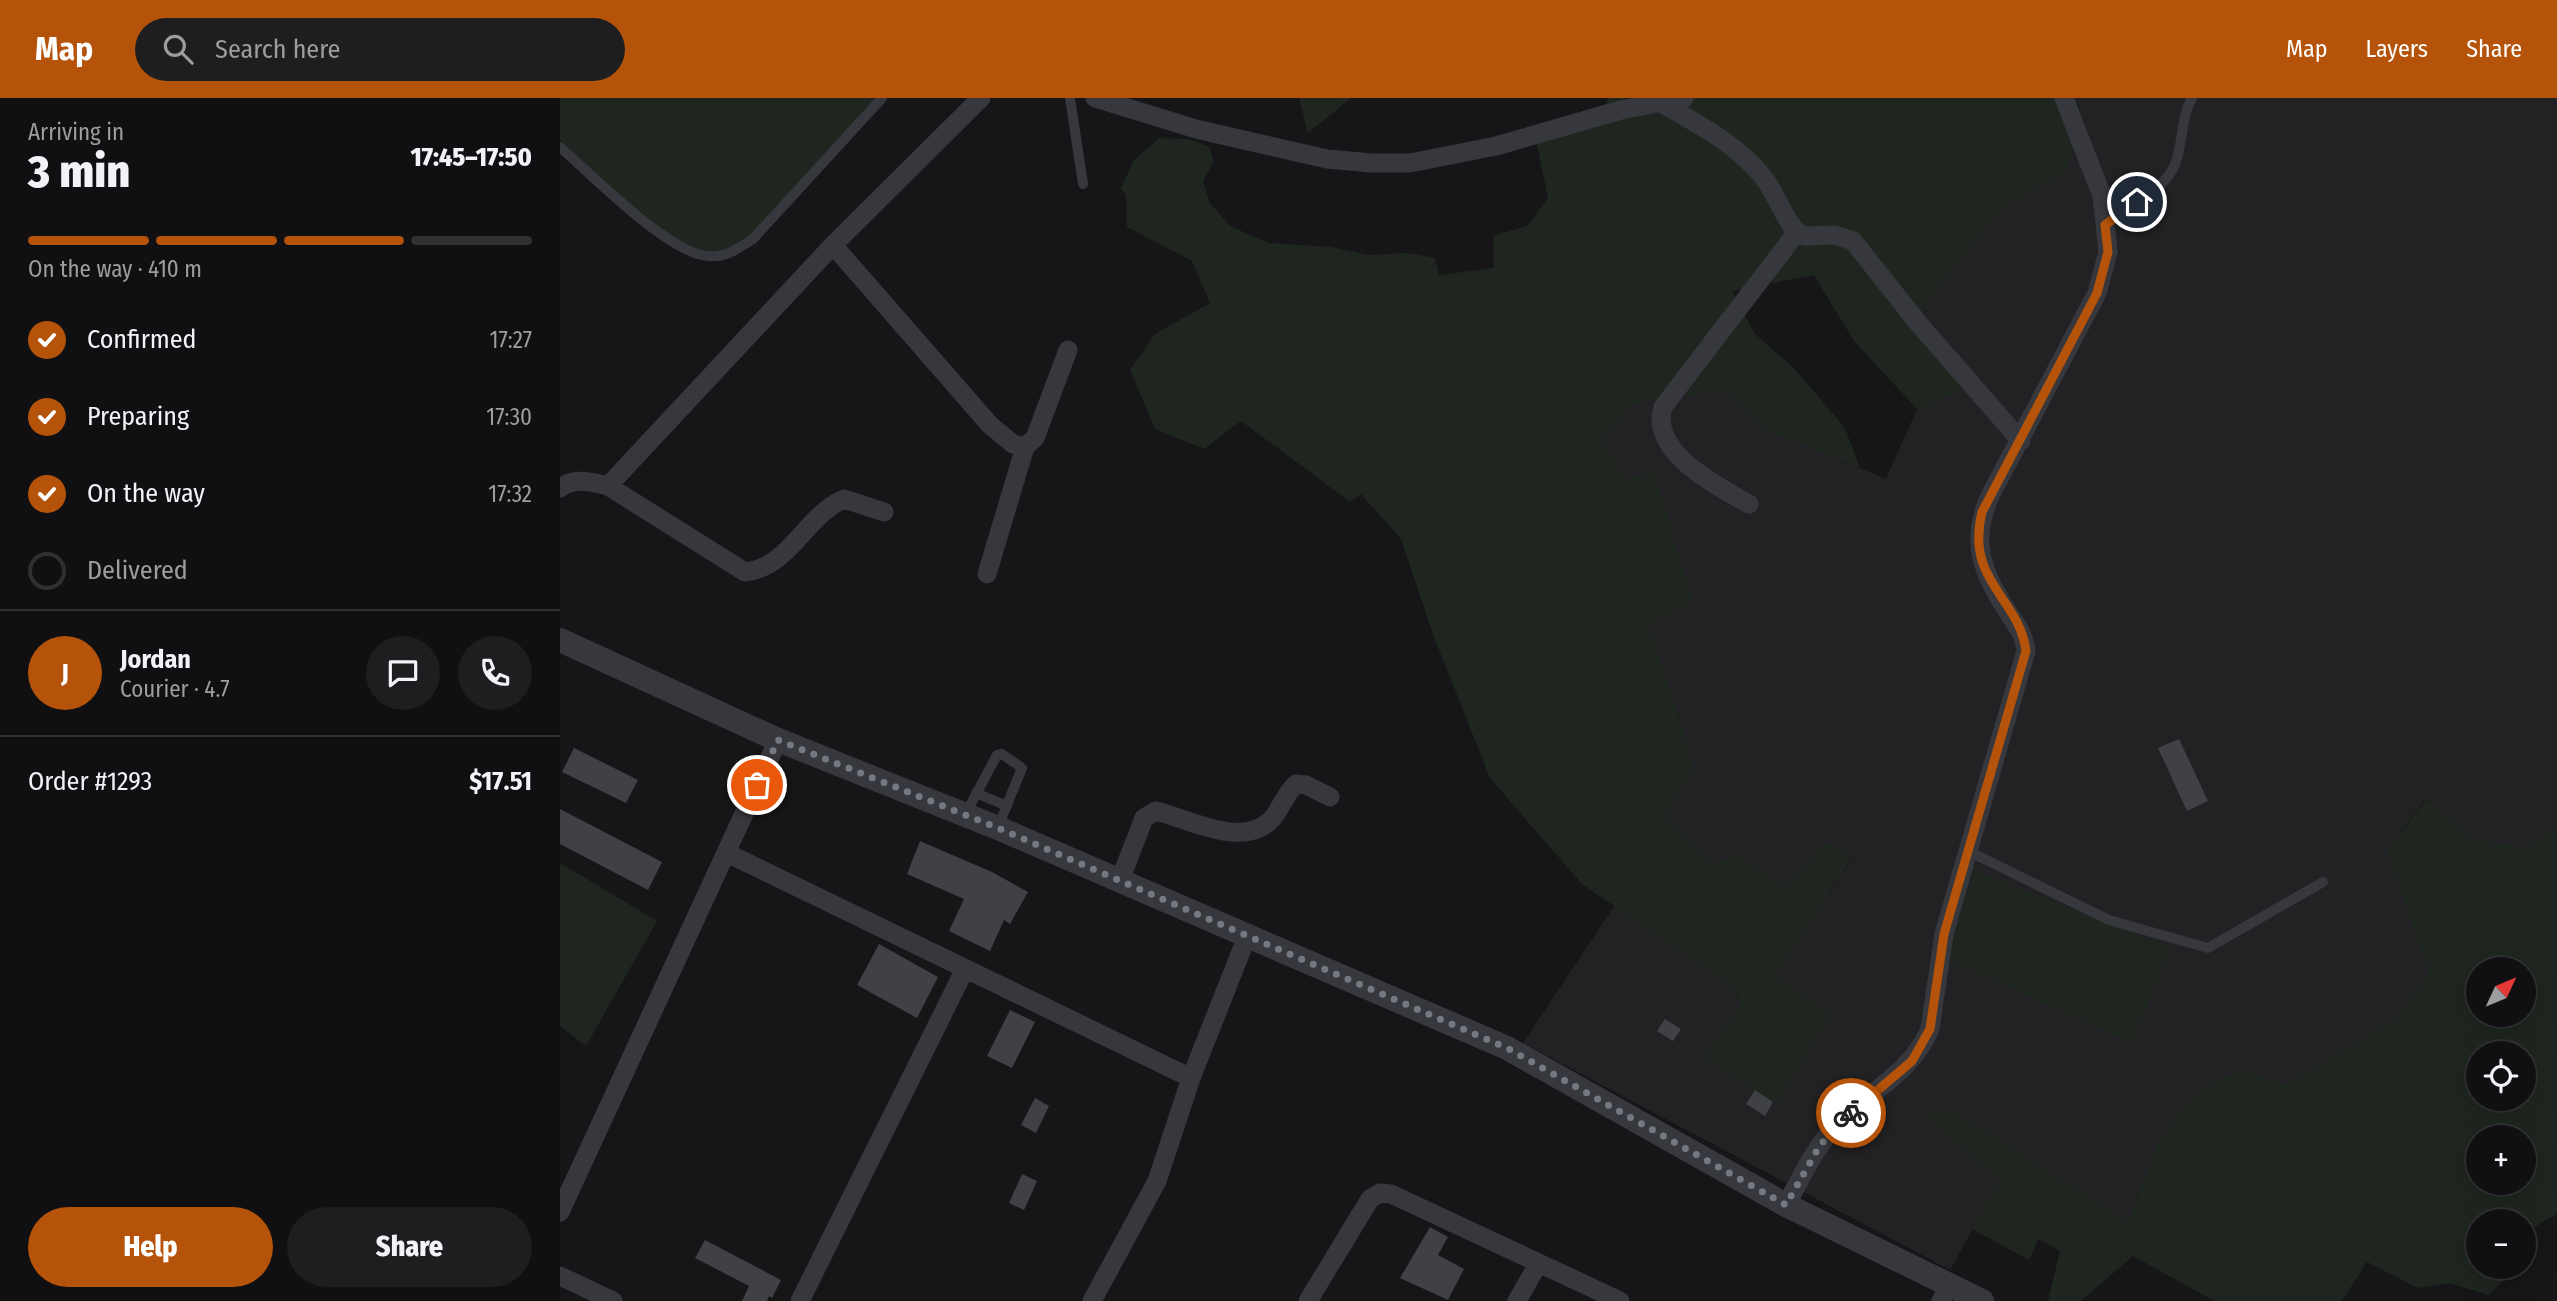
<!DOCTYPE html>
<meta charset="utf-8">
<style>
:root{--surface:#101012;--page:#1e1e20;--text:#f1f3f6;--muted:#9c9d9f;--line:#303032;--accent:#b45309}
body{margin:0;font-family:"Fira Sans Condensed",sans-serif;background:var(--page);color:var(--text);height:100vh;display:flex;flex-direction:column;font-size:26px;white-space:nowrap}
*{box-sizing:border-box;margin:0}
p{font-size:23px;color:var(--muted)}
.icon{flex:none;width:38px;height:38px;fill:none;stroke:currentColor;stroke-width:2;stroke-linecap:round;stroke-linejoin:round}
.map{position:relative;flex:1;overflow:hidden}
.drawer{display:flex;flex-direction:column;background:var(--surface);width:560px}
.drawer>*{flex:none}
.needle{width:46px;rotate:46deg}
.tools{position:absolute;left:1906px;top:859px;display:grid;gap:14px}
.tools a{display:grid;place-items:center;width:70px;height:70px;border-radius:50%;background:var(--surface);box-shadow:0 7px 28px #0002,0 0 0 2px var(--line);font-size:35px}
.pin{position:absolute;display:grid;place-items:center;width:60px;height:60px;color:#fff;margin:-30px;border:4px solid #fff;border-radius:50%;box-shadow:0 2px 7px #0007}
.courier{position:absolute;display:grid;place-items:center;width:70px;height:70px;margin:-35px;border:5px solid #b45309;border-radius:50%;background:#fff;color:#222;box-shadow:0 2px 9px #0007}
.headline em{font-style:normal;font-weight:800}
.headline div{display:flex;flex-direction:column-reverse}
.headline{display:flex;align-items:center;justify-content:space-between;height:119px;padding:0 28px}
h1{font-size:46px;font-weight:800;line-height:52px}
.bar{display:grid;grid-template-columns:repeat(4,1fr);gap:10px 7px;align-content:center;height:84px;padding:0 28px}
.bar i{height:9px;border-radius:5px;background:var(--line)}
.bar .current{background:var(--accent)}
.bar p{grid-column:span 4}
.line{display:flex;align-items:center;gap:18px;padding:0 28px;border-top:2px solid var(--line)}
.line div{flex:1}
.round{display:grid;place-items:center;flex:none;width:74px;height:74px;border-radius:37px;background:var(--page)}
ol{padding:0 28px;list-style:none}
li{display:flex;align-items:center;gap:21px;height:77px}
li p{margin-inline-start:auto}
li .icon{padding:7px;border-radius:50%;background:var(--accent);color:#fff;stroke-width:4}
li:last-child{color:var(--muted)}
li i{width:38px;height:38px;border:4px solid var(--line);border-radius:50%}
.action{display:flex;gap:14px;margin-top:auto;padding:14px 28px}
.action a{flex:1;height:80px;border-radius:42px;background:var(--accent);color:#fff;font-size:28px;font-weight:800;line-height:80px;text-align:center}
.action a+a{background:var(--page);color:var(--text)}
header{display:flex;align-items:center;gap:42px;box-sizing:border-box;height:98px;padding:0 35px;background:var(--accent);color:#fff}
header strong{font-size:33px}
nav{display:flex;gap:38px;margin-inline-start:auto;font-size:24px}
.search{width:490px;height:63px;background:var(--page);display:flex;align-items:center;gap:18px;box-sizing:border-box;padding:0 24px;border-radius:38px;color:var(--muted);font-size:26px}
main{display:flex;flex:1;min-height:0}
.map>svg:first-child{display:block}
</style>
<header>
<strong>Map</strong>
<div class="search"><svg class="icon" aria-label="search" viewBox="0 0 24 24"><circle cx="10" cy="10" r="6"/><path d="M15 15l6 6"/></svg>Search here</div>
<nav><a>Map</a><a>Layers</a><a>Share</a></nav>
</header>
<main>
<section class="drawer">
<div class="headline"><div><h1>3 min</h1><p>Arriving in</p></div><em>17:45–17:50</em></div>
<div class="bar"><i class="current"></i><i class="current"></i><i class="current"></i><i></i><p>On the way · 410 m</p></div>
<ol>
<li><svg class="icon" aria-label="check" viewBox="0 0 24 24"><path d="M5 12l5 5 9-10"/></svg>Confirmed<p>17:27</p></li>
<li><svg class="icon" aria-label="check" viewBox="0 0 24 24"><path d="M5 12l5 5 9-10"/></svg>Preparing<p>17:30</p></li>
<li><svg class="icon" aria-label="check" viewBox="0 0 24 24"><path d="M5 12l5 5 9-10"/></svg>On the way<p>17:32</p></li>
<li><i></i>Delivered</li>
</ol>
<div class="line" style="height:126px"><b class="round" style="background:var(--accent);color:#fff">J</b><div><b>Jordan</b><p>Courier · 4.7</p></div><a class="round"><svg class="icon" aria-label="chat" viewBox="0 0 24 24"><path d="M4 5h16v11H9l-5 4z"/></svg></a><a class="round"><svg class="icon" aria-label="phone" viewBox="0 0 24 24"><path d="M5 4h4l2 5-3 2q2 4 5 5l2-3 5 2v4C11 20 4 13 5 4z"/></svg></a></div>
<div class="line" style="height:91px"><div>Order #1293</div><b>$17.51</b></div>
<div class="action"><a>Help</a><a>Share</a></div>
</section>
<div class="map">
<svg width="1997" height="1203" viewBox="0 0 1997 1203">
<rect width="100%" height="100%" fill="#161618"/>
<path fill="#222225" d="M1515,0h482v729l-29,21 -53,-8 -50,-40 -39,51 44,122 -36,48 -110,65 -45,-16 -82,76 -29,76 -177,-113 -27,6 76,65 -50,90 -427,-227 92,-138 120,84 6,17 33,-30 78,-118 -26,-15 -39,44 -49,-32 -26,8 -47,-46 29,-50 -45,-144 6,-150 -31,5 -22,-39 33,-36 91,-12 39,38 121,50 31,-70 44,-18 -39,-83 80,-100 63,-34 19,-53z"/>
<path fill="#1e261f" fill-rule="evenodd" d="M0,0h315l-125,141c-15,6 -26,13 -42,12 -41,-3 -116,-83 -148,-111z
M739,0h52l-43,35z
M1048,0h467l9,23 -19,53 -63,34 -80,100 40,83 -45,18 -63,-68 -40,-66 -82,16 23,43 39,34 51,60 15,40 -95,-39 -39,-38 -91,12 -33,36 22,39 31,-5 38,130 -44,20 45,144 -29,50 47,46 26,-8 49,32 39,-45 26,15 -77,119 56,39 -54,89 -74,-47 38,-51 -6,-17 -153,-105 -92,-106 -56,-141 -33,-98 -40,-45 -11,8 -109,-81 -37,28 -49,-20 -25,-59 25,-36 55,-31 -18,-42 -65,-34 -1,-31 -5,-8 13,-28 25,-22 30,1 20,8 5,14 -11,20 7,22 20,23 39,17 62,4 38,8 38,-2 28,5 4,17 55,-7 -1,-32 34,-10 21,-28 -12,-58 62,-13z
M1866,702l49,40 53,8 29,-21v387l-33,19v-11h-46v45h37l-26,28 -40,-12 -31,5 -51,-26 -25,39h-128l-81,-45 -52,45h-33l12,-50 -22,-12 -9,21 -57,-31 28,-49 -77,-66 28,-5 177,113 29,-76 36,-51 46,-25 45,15 110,-64 36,-48 -44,-122zM1918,872h46v45h-46zM1918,956h46v45h-46zM1918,1040h46v45h-46z
M0,765l97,58 -71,125 -26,-20z
M1415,773l197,77 -41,95 -186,-85z"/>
<path fill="#404145" d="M1619,641l29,62 -21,10 -29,-63z
M14,650l64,32 -12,23 -64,-31z
M0,711l102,53 -14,28 -88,-46z
M360,743l72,31 36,20 -18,32 -6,-4 -14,31 -41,-20 15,-32 -57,-25z
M319,846l59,33 -21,41 -60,-33z
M450,912l25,12 -23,46 -25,-12z
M1105,921l16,10 -8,12 -16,-10z
M1195,992l18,12 -8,14 -19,-12z
M475,1000l14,8 -13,27 -15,-8z
M462,1076l15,7 -13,29 -15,-7z
M870,1129l18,10 -10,18 26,14 -16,31 -48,-22z
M145,1142l76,40 -9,18 -3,-2 -2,5h-25l7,-15 -54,-28z"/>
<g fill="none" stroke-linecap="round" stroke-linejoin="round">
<path stroke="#37383d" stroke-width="10" d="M510,0l13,86
M0,49c31,27 109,107 148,109 18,2 31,-8 45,-17l129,-141
M1546,126c22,-16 60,-34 70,-62 7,-20 5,-45 16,-64
M416,695l31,13
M405,717l32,-60 5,-1 20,14 -24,59
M1408,753l141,69 99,28 115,-66"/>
<path stroke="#37383d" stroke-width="19" d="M535,0l101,31 131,30 45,4h38l86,-17 125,-36 63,-12
M1103,6c35,20 79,43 103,77 12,17 17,36 31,51l8,4 30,-1 18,6 66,83 102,117
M273,147l157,180 23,19 12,3
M48,388l225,-241 148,-147
M0,390c14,-11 32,-6 48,-2l137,86c45,-5 60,-56 99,-73l40,13
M1189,406c-32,-18 -100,-52 -86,-97l134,-175
M427,476l38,-127 10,-9 33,-88
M167,755l464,225
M560,782l24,-62 12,-7c33,8 86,38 115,9 10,-11 14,-26 25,-36l10,1 24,12
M1226,1107c14,-25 27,-54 46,-75 32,-37 78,-54 98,-101l14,-95 82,-283c-2,-15 -6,-21 -15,-34 -28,-42 -43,-75 -20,-123l106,-201 11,-41 -6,-56 -38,-98
M0,1114l218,-472
M0,1178l53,25
M240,1203l165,-332
M532,1203l65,-120 34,-103 57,-144
M748,1203l62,-102 10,-6 11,1 229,107
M957,1203l21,-37
M1381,1203l8,-16"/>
<path stroke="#37383d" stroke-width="24" d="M0,542l218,100 220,88 509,220 279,157 196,96"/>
</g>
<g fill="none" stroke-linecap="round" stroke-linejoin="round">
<path stroke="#757880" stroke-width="7" stroke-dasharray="0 12.6" d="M197,687l21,-45 220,88 509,220 279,157 34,-60 31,-32"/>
<path stroke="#b45309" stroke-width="9" d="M1291,1015l61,-52 18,-32 14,-95 82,-283c-7,-54 -61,-69 -44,-139l115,-219 11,-41 -3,-27 32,-23"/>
</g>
</svg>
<div class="tools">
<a><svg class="needle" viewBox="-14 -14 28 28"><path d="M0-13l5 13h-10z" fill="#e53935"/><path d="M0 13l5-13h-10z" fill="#9c9d9f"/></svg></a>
<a><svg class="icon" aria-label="locate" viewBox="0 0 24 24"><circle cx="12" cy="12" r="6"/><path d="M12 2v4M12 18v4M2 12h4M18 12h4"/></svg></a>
<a>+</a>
<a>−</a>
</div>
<div class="pin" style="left:197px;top:687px;background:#ea580c"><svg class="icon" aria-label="bag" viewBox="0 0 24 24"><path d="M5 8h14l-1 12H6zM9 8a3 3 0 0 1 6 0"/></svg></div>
<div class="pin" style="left:1577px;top:104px;background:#1f2937"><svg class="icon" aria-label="home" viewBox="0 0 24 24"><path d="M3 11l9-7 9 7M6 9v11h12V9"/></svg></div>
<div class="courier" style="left:1291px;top:1015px"><svg class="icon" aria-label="bike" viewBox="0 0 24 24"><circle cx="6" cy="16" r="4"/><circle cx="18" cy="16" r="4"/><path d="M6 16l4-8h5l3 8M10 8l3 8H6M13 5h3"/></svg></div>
</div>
</main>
